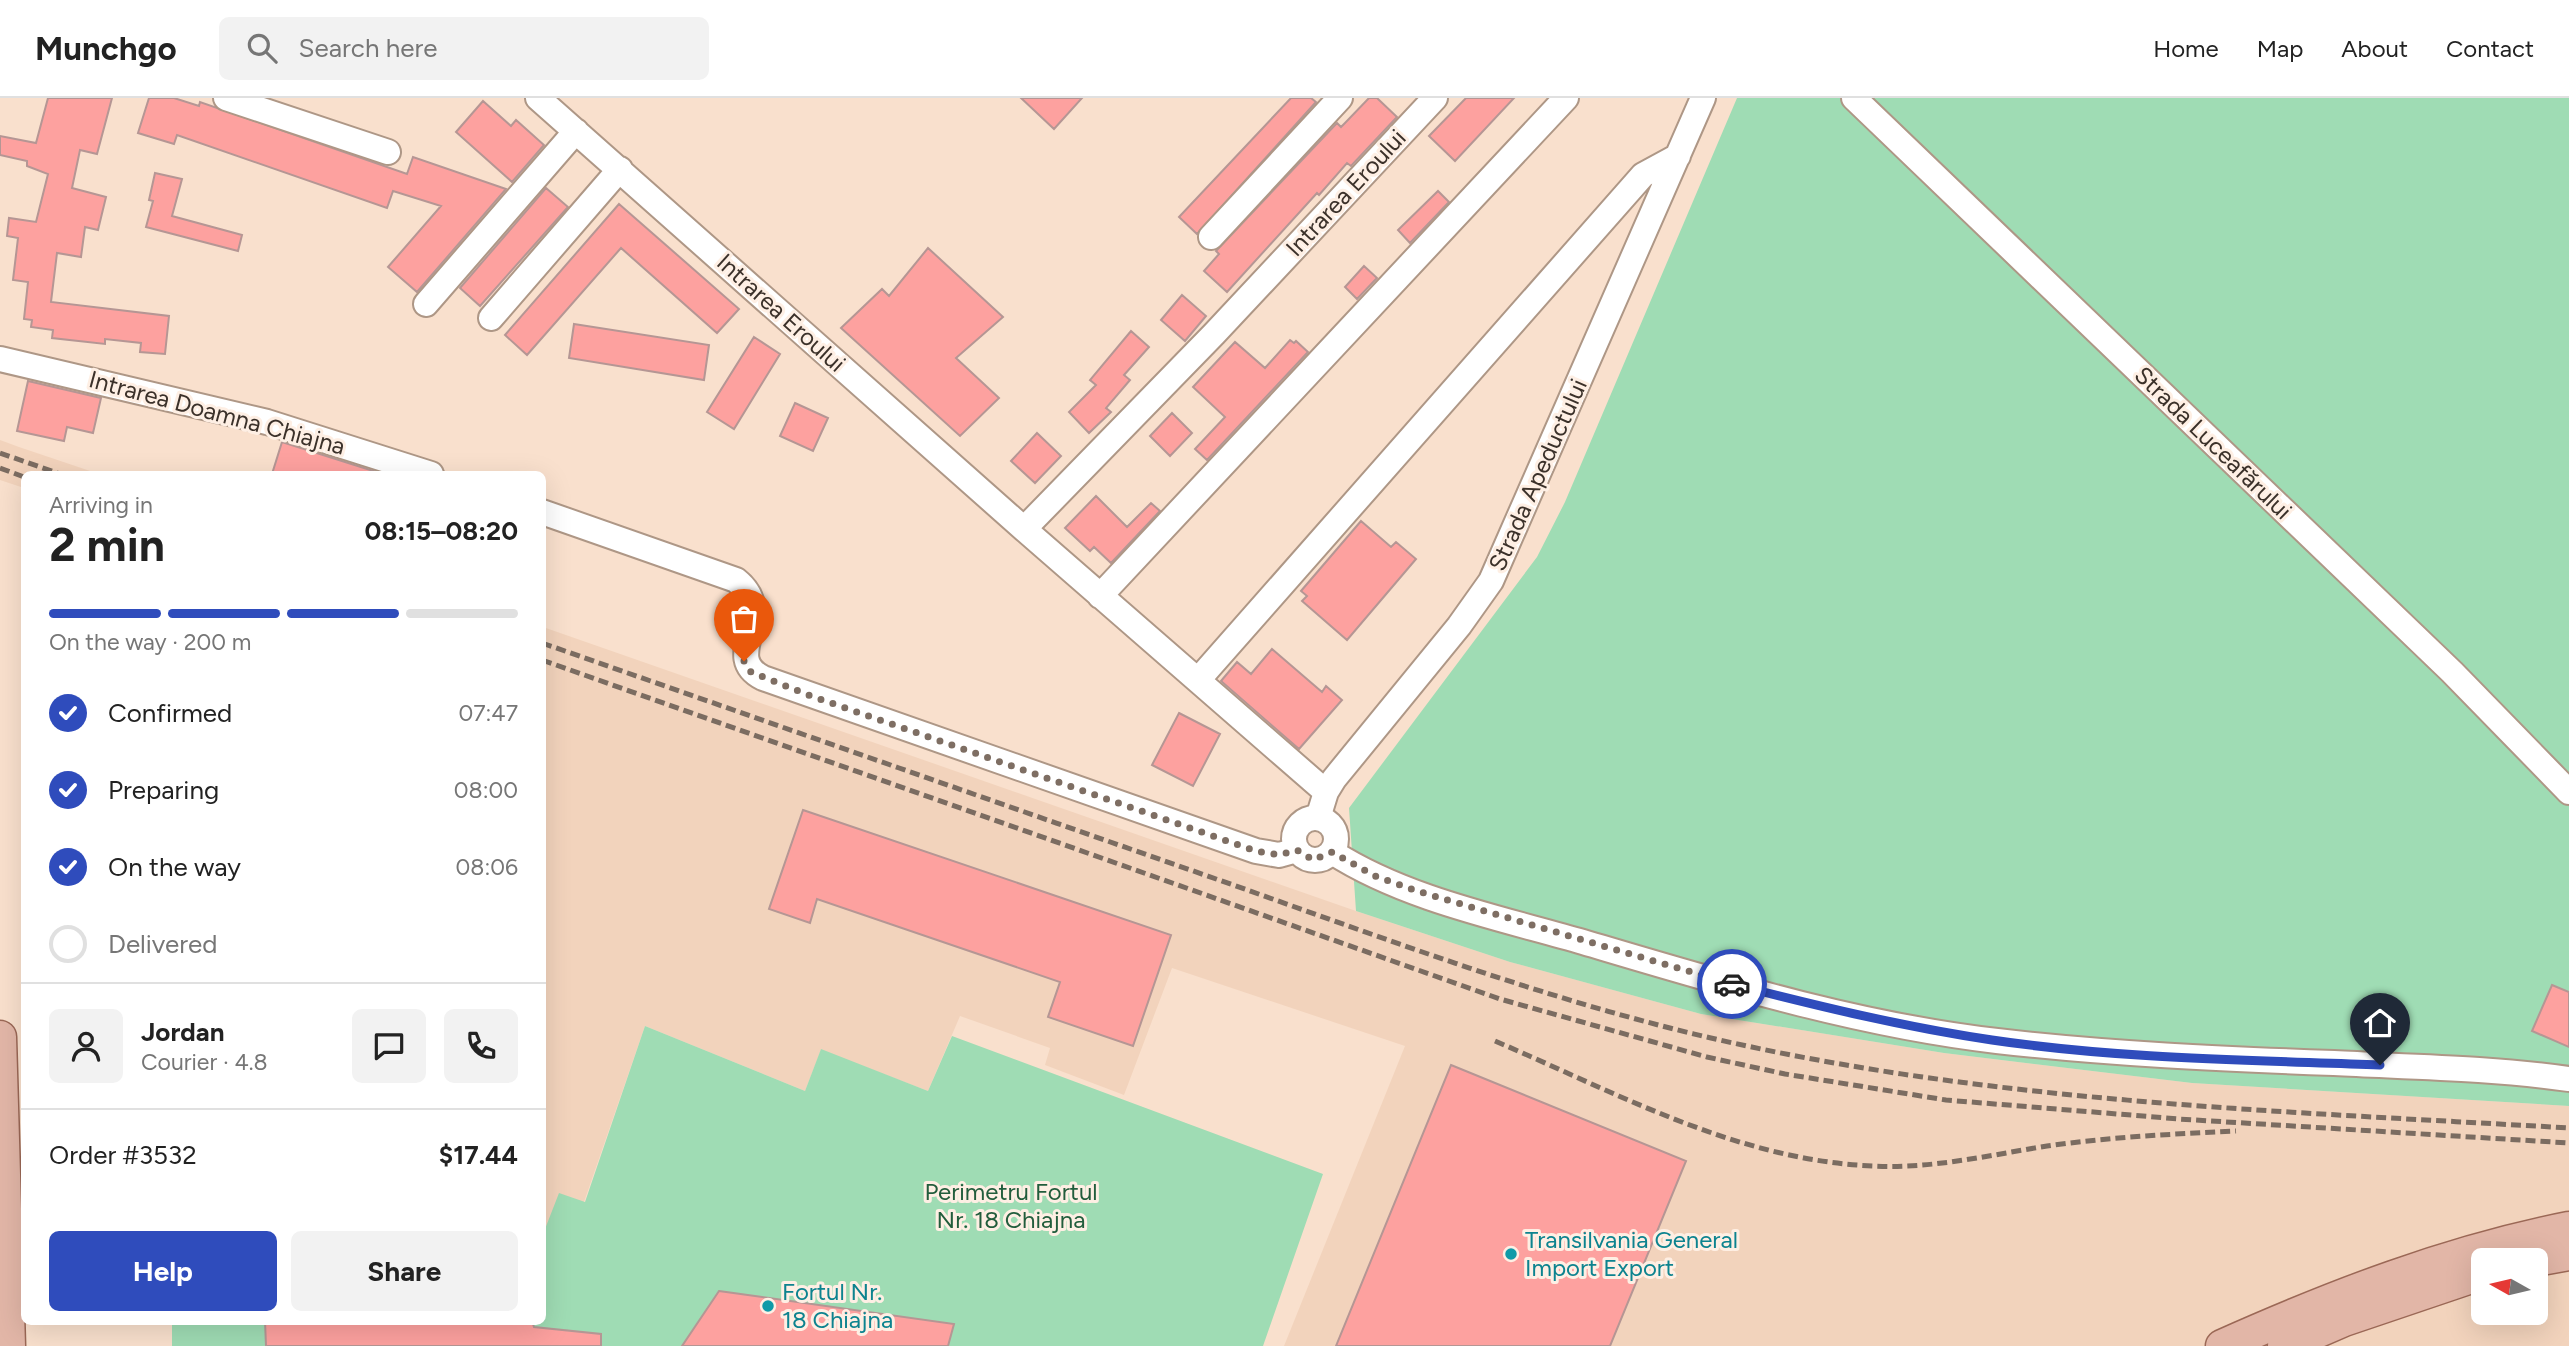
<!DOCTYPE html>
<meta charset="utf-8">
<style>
:root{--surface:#fff;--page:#f2f2f2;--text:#222;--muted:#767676;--line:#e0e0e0;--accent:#2f4cbc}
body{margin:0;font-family:Figtree,sans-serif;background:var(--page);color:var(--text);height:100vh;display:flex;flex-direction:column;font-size:26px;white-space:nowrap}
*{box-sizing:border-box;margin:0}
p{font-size:23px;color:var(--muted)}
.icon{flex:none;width:38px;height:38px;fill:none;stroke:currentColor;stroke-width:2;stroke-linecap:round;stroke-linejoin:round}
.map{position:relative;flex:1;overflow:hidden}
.details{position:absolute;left:21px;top:373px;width:525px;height:854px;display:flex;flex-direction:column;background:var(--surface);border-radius:10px;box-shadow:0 7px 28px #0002}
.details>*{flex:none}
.needle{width:46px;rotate:278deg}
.tools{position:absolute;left:2471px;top:1150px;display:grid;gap:14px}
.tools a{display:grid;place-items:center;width:77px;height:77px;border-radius:10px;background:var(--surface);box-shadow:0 7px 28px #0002;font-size:35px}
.pin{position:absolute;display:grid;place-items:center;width:60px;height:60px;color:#fff;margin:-72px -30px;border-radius:50% 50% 50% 0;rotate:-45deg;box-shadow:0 0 7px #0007}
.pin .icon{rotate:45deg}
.courier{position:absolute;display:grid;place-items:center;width:70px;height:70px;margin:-35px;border:5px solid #2f4cbc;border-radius:50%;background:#fff;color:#222;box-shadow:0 2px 9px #0007}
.overview em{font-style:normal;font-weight:700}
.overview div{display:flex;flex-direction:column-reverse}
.overview{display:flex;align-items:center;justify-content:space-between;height:119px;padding:0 28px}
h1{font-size:46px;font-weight:700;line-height:52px}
.bar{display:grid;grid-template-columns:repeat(4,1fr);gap:10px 7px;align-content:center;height:84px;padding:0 28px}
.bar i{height:9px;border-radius:5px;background:var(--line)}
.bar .selected{background:var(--accent)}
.bar p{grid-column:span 4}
.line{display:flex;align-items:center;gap:18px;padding:0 28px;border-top:2px solid var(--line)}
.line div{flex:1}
.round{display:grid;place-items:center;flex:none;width:74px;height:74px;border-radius:10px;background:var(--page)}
ol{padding:0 28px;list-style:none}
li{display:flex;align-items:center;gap:21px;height:77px}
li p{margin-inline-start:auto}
li .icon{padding:7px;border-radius:50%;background:var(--accent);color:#fff;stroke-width:4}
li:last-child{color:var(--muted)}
li i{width:38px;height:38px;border:4px solid var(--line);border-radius:50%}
.action{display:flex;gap:14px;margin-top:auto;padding:14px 28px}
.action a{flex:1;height:80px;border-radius:10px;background:var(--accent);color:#fff;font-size:28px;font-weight:700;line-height:80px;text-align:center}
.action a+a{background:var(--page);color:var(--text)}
header{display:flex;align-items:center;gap:42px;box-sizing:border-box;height:98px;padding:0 35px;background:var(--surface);border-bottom:2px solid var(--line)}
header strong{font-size:33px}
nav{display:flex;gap:38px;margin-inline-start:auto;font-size:24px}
.search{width:490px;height:63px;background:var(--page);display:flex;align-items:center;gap:18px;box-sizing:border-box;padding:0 24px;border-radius:10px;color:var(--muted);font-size:26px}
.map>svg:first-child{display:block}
</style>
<header>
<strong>Munchgo</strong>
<div class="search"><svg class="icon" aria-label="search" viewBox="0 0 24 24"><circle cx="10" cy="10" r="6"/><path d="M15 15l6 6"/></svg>Search here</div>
<nav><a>Home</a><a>Map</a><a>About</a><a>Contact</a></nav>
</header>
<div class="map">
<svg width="2569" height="1248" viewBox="0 0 2569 1248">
<rect width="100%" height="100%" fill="#f9e0cd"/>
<path fill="#f2d3bc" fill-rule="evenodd" d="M0,342l19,7 80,27h-75v45v-31l-24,-8z
M543,529l813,284 154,51 191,52 243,39 248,30 377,23v240h-1285l121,-300 -233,-78 -48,127 -79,-30 5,-17 -90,-32 -32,75 -107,-41 -16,41 -160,-65 -61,176 -41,26zM2483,1162h53v52h-53z"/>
<path fill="#9fdcb4" d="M1737,0h832v1008l-377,-23 -248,-30 -243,-39 -191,-52 -154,-51 -7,-103 188,-251 28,-55z
M645,928l160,65 16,-42 107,42 24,-55 371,138 -60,172h-1091v-25h370l1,-93 2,1 14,-36 26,9z"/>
<path fill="#fda19f" stroke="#b59694" stroke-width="2" d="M48,0h64l-15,56 -17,-4 -8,38 34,9 -8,33 -13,-3 -4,30 -24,-4 -6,49 118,14 -4,38 -25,-2 1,-9 -36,-4v5l-53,-6 1,-8 -22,-3 1,-7 -8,-1 4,-37 -15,-2 5,-42 -11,-2 2,-18 27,4 12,-48 -21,-8v-5l-27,-6v-19l36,7z
M149,0h25l25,8 1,-4 207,72 6,-17 93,32 -89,103 -29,-25 53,-61 -48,-15 -6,17 -210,-73 -3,9 -36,-11z
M1021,0h61l-28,31z
M1291,0h20l5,4 -119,132 -18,-17z
M1369,0h8l20,19 -46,49 -4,-3 -28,32 -2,-2 -90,99 -23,-21 15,-17 -3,-3 121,-128 4,4 4,-4z
M1466,0h48l-59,63 -26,-25z
M483,3l28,25 5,-6 28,25 -32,37 -56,-50z
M155,75l27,6 -10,37 70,19 -4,16 -92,-24 7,-26 -4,-1z
M546,90l22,19 -88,99 -20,-18z
M1438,93l11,11 -39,41 -12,-13z
M619,106l120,105 -22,24 -96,-85 -94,107 -22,-20z
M928,150l75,69 -47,41 43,40 -39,38 -119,-108 41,-39 7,7z
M1364,168l13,12 -20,21 -12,-12z
M1182,197l24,21 -21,25 -24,-21z
M574,226l135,21 -5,35 -135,-22z
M1131,233l18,16 -25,28 6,5 -24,28 5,4 -22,21 -20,-21 27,-27 -6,-5z
M754,239l26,17 -46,75 -27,-17z
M1290,242l4,3 2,-2 12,11 -101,108 -12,-11 30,-32 -32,-30 42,-45 30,26z
M28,283l73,17 -8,35 -26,-6 -3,14 -47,-10z
M795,305l33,15 -15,33 -33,-15z
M1172,315l20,20 -22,23 -20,-20z
M1037,335l24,23 -26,27 -24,-22z
M282,344l101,32h-111z
M1096,398l31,31 24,-24 9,8 -49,52 -17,-16 -4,4 -25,-23z
M1361,423l30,26 5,-5 20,17 -69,81 -45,-39 5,-5 -6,-5z
M1272,551l50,43 4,-6 16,14 -43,49 -78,-68 16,-19 14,12z
M1179,615l41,21 -27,52 -41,-21z
M803,712l368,125 -38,111 -85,-29 12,-35 -243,-83 -7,24 -41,-14z
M2552,887l17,7v55l-37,-16z
M1451,967l235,96 -76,185h-274z
M719,1193l235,33 -6,22h-266z
M265,1223h267l2,6 67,7v12h-335z"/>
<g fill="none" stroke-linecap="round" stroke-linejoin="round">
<defs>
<path id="minor" d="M226,0l162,54
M538,0l486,431 302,263
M1854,0l598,574 117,120
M1211,139l129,-139
M426,206l150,-173
M491,220l129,-149
M0,261l267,63 164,52
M542,414l194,68c44,35 -17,76 27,98l493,173 23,4 18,-5
M1024,431l190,-195 221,-236
M1100,498l466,-498
M1198,582l445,-505 35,-19
M1294 741a21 21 0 1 1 42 0a21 21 0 1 1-42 0Z
M1318,720l8,-26 8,-13 125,-153 32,-45 212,-483
M1332,754c73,47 168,66 251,90 135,40 274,83 414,99 112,13 225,18 337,22 78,4 157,5 235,16"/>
<path id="major" d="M0,939l9,309
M2536,1162l33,-6
M2222,1248c112,-50 226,-94 347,-118
M2284,1248l60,-26 139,-47"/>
</defs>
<use href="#minor" stroke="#ae9786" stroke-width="28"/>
<use href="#major" stroke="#9b6856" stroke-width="35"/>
<use href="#minor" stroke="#fff" stroke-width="24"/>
<use href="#major" stroke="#e2b6a7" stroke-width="32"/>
<path stroke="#7b6c61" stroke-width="5" stroke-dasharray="10 5" stroke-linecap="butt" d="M0,355l60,21
M0,370l24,9
M542,545c226,79 451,158 677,237 162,57 324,119 492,158 281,65 571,73 858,90
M542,562l958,339 207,58 78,17 161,26 233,19 390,24
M1495,943c122,52 244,120 379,125 58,3 116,-11 173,-20 63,-9 126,-12 189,-15"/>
</g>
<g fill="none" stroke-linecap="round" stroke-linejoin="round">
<path stroke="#7e6e63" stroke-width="7" stroke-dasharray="0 12.6" d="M744,563l7,11 60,24 445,155 23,4 18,-5 16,10 19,-8 43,24 42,15 315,93"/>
<path stroke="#2f4cbc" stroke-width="9" d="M1732,886c86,22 172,43 260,56 128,19 259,20 388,25"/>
</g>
<g fill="#0f9aa8" stroke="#feefe4" stroke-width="2.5">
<circle cx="1511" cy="1156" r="7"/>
<circle cx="768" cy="1208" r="7"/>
</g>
<g text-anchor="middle" stroke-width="6" stroke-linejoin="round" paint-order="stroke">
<g font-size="24" fill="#3b312a" stroke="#feefe4">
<text transform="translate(1346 95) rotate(-47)" y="8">Intrarea Eroului</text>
<text transform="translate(781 215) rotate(42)" y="8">Intrarea Eroului</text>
<text transform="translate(217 315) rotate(15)" y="8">Intrarea Doamna Chiajna</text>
<text transform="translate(2213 345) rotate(44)" y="8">Strada Luceafărului</text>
<text transform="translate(1538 377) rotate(-66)" y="8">Strada Apeductului</text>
</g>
<g font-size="24" fill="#225d3c" stroke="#feefe4">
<text x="1011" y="1102">Perimetru Fortul<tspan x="1011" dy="28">Nr. 18 Chiajna</tspan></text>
</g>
<g font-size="24" fill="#0d838f" stroke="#feefe4" text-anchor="start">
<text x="1525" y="1150">Transilvania General<tspan x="1525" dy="28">Import Export</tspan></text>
<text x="782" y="1202">Fortul Nr.<tspan x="782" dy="28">18 Chiajna</tspan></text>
</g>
</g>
</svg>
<div class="tools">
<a><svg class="needle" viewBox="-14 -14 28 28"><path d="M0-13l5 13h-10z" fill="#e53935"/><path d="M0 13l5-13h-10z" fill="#767676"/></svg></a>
</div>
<div class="pin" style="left:744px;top:563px;background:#ea580c"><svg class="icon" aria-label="bag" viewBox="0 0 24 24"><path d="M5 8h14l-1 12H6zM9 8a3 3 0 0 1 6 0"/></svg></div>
<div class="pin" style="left:2380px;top:967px;background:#1f2937"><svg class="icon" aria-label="home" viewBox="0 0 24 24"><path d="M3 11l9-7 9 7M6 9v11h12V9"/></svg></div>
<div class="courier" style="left:1732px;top:886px"><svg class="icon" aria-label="car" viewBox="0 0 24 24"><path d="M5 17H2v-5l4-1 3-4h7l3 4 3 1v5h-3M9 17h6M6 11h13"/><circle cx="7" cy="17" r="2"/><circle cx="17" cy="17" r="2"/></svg></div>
<section class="details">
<div class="overview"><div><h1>2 min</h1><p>Arriving in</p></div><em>08:15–08:20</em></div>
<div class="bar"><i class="selected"></i><i class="selected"></i><i class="selected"></i><i></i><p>On the way · 200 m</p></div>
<ol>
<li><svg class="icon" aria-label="check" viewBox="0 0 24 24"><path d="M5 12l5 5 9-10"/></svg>Confirmed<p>07:47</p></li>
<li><svg class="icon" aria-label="check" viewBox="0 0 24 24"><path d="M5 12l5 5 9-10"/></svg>Preparing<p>08:00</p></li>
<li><svg class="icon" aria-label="check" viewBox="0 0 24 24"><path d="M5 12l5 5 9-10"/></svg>On the way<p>08:06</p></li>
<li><i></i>Delivered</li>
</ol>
<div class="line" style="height:126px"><a class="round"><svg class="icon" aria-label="person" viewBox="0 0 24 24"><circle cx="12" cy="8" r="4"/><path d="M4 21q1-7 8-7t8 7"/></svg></a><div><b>Jordan</b><p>Courier · 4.8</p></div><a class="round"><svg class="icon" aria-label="chat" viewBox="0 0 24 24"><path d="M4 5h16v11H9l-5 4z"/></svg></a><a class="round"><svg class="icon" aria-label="phone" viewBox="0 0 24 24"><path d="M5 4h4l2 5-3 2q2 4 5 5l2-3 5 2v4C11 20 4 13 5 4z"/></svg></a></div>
<div class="line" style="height:91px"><div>Order #3532</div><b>$17.44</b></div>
<div class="action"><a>Help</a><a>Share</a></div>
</section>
</div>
